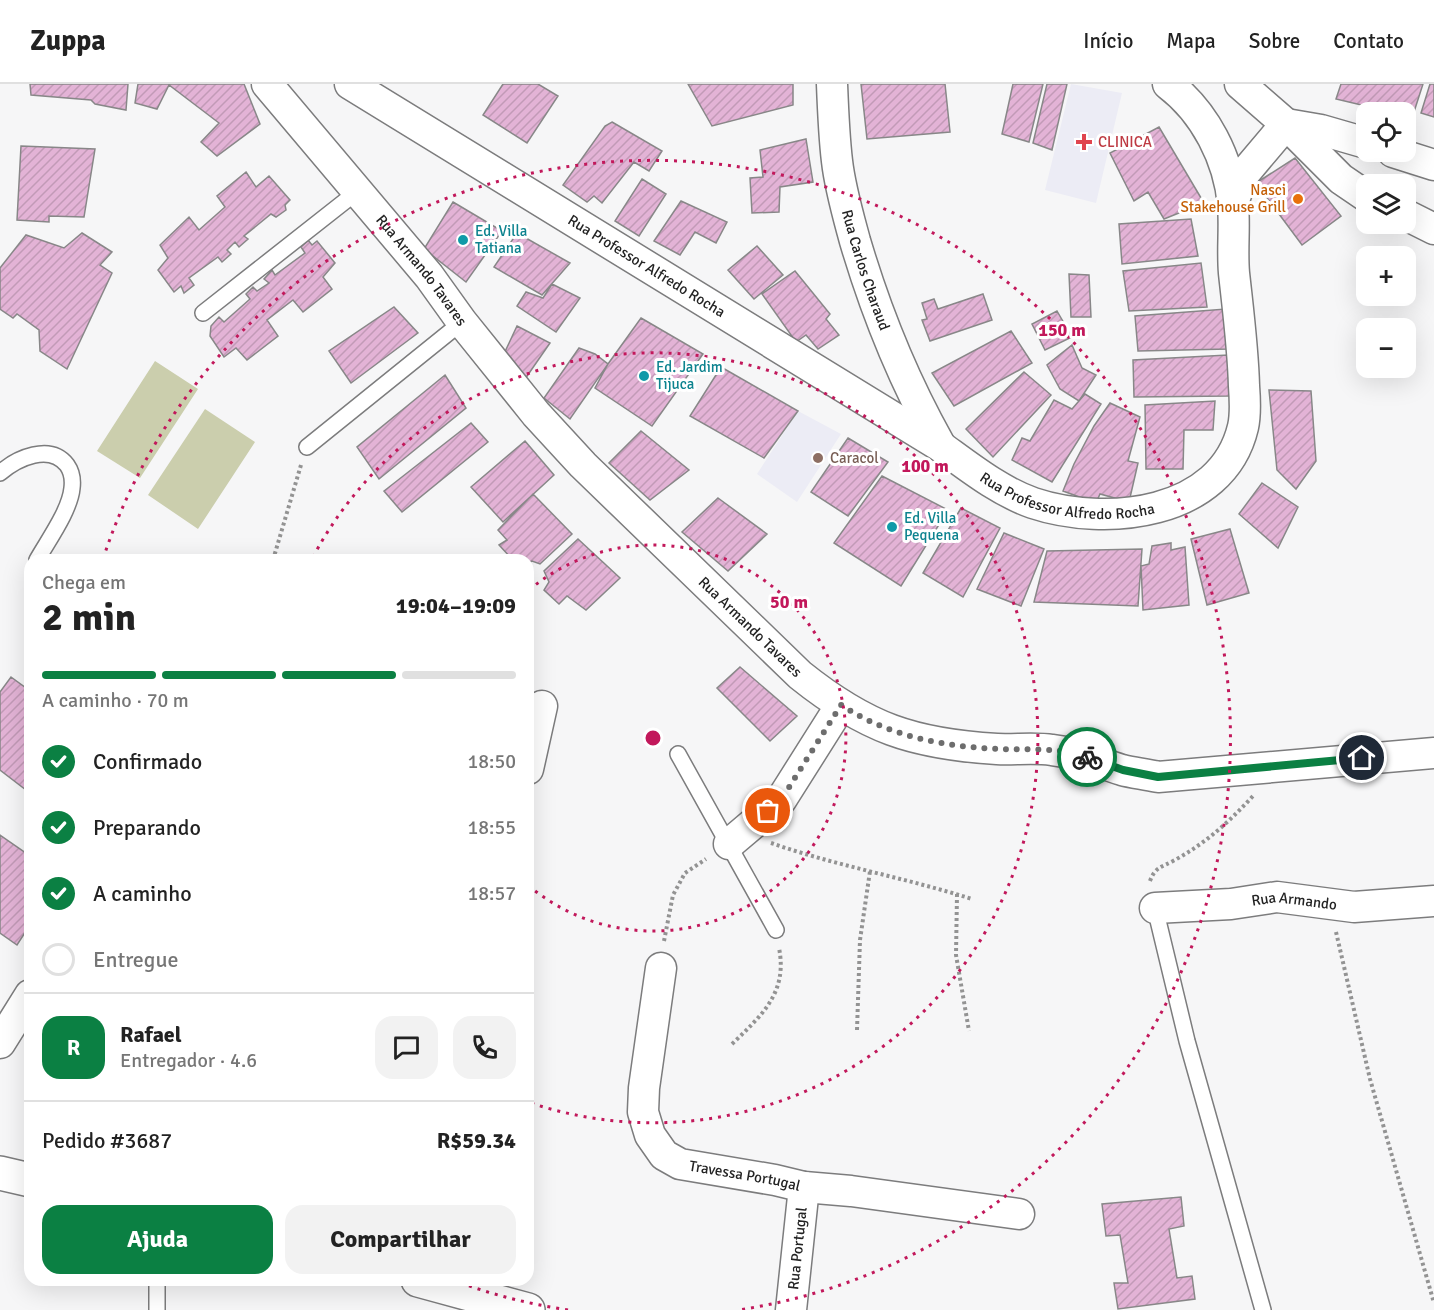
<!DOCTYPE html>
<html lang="pt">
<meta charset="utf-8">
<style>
:root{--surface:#fff;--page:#f2f2f2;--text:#222;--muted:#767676;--line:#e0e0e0;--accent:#0b8043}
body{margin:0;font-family:Signika,sans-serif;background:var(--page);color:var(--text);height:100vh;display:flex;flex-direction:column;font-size:22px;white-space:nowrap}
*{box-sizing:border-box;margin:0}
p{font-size:20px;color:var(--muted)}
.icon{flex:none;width:33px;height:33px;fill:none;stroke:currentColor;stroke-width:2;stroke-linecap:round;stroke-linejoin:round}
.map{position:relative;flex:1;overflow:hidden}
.side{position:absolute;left:24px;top:470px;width:510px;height:732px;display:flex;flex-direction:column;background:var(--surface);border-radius:18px;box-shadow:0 6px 24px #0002}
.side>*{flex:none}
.controls{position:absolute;left:1356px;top:18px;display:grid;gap:12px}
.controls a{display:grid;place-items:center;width:60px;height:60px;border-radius:12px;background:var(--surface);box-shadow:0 6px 24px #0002;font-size:30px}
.pin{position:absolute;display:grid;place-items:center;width:51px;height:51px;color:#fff;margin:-26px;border:3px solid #fff;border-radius:50%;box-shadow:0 2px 6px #0007}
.courier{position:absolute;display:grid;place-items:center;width:60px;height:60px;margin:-30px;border:4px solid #0b8043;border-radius:50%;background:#fff;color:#222;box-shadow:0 2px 8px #0007}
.overview em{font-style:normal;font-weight:700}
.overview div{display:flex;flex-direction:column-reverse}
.overview{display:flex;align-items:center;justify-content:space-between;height:102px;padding:0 18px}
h1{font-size:39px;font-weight:700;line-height:45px}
.bar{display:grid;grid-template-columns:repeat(4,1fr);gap:9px 6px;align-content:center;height:72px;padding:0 18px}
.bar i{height:8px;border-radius:4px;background:var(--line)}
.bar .selected{background:var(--accent)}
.bar p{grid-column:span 4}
.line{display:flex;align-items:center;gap:15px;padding:0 18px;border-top:2px solid var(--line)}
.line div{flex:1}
.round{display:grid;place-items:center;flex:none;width:63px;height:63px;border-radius:18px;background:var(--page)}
ol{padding:0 18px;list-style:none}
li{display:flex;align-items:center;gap:18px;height:66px}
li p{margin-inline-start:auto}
li .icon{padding:6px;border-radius:50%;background:var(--accent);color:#fff;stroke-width:4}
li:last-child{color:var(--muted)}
li i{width:33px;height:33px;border:3px solid var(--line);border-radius:50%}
.cta{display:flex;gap:12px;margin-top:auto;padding:12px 18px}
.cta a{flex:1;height:69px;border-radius:18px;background:var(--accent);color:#fff;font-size:24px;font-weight:700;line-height:69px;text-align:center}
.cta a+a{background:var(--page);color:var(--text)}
header{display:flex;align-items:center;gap:36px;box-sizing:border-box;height:84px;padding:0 30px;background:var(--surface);border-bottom:2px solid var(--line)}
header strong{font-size:28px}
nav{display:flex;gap:33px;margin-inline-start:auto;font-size:21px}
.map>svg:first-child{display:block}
</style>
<header>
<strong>Zuppa</strong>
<nav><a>Início</a><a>Mapa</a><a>Sobre</a><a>Contato</a></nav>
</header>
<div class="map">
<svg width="1434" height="1226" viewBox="0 0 1434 1226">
<defs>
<pattern id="building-hatch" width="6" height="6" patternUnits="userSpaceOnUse" patternTransform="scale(1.5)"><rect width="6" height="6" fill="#e3b3d6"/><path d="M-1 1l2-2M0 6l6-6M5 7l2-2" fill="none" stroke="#c29ab7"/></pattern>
</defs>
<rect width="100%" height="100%" fill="#f6f6f7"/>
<path fill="#ececf5" d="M1071,0l51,9 -26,110 -51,-13z
M798,327l43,23 -44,68 -40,-28z"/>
<path fill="#cbcead" d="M155,277l43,28 -58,89 -43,-27z
M205,325l50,33 -57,87 -50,-34z"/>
<path fill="url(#building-hatch)" stroke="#888788" stroke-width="1.5" d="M30,0h98l-2,26 -31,-6 -4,-4 -60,-5z
M138,0h106l16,40 -43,32 -16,-14 18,-19 -50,-38 -12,24 -22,-6z
M503,0h35l20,12 -31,47 -44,-28z
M688,0h105v21l-81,21z
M861,0h84l5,48 -83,7z
M1013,0h30l-14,58 -27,-8z
M1047,0h20l-15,66 -19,-7z
M1341,0h82l-11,34 -6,-2v-4h-15l-55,-13z
M1430,0h4v33l-13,-4z
M612,38l50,29 -13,20 -15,-9 -32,41 -8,-7 -7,6 -24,-17 42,-59z
M1159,43l45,76 -40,16 -16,-27 -14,9 -24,-48z
M806,55l7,43 -33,5 -1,25 -27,1 -2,-35 13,-1 -3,-27z
M21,62l74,3 -11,68 -35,-1v6l-32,-2z
M1295,74l46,58 -39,29 -46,-62z
M246,88l10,15 13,-11 21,24 -5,5 1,5 -10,7 -5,-3 -27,22 4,3 -9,8 -4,-5 -8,8 4,4 -9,8 -4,-5 -29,21 5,7 -10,8 -3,-7 -7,6 -16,-22 10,-12 -8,-13 29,-28 10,13 26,-23 -8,-11z
M642,95l24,15 -27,42 -24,-15z
M681,117l46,21 -11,21 -21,-11 -15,23 -26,-14z
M453,118l49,29 -36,51 -42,-33z
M1191,135l7,37 -76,8 -3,-40z
M82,149l30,19 -12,13 12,8 -45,96 -27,-18 -1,-21 -22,-16 -4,4 -13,-9v-41l26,-33 38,13z
M517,149l53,30 -28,32 -48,-28z
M308,156l4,5 5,-4 18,22 -12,14 9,12 -29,23 -10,-12 -26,20 11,16 -31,24 -11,-12 -12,9 -14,-21 1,-10 8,-9 5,5 26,-23 -4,-5 7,-7 4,4 12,-8 -5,-4 8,-9 3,5 30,-22 -4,-6z
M757,162l26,29 -29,24 -26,-29z
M1201,179l6,44 -78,4 -6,-40z
M795,187l35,43 -4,5 13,16 -21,14 -12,-14 -10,7 -34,-48z
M1069,190l20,1 2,42h-20z
M552,200l28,14 -24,34 -39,-26 9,-14 17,6z
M983,210l9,26 -62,21 -8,-21 5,-1 -5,-16 12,-4 4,10z
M394,223l24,26 -67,50 -22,-32z
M1226,225l2,40 -90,2 -3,-35z
M1057,227l15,26 -27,13 -13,-26z
M641,234l62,36 -51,72 -57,-38 13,-24z
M517,242l33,17 -25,36 -23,-21z
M1011,247l21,32 -78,43 -22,-33z
M1072,261l10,23 14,7 -17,26 -19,-12 -13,-24z
M579,264l16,6 13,10 -38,55 -26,-21z
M1228,271l1,41 -95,1 -1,-37z
M721,283l77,44 -34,47 -74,-42z
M1024,288l27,23 -58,62 -27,-28z
M445,291l21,33 -87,71 -22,-32z
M1269,306l42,1 5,70 -20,28 -19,-19z
M1085,310l16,10 -49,78 -40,-22 10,-22 8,3 24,-41 18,9z
M1215,317l-2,29h-29l-1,39h-37l-1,-64z
M1110,319l30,14 -12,44 10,2 -9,39 -29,-8 -4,9 -33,-12 11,-27 20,-38z
M471,339l17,19 -86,70 -18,-21z
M641,347l48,39 -39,30 -41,-37z
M848,354l40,24 -40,54 -37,-24z
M525,357l29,34 -51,47 -32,-35z
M882,392l66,34 -47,76 -67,-43z
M1262,399l36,24 -20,41 -39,-34z
M533,410l39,40 -32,30 -8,-3 -4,2v-3h-15l-14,-15 8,-5 -9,-10z
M718,414l49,36 -39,37 -46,-39z
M961,424l39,20 -37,69 -40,-24z
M1230,445l19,64 -42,12 -16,-66z
M1004,449l40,16 -23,57 -44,-17z
M578,455l42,39 -34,32 -19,-14 -8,8 -15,-14 5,-8 -5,-11z
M1171,459v7l14,-3 4,58 -46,5 -2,-44 8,-2 3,-18z
M1142,465l-4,57 -104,-4 13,-51z
M740,583l57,49 -27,25 -53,-53z
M11,593l19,14v94l-4,5 -26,-20v-78z
M0,751l30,21v69l-13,20 -17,-12z
M1181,1113l3,29 -15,3 8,49 15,-2 3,23 -77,10 -4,-26h14l-8,-48 -14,1 -4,-32z"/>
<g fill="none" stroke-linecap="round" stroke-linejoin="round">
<defs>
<path id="lane" d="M203,229l155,-122
M307,363l155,-125
M0,389c17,-15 50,-30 67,-8 5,7 6,15 5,23 -2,22 -23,51 -35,72
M678,670l98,176
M1155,824l32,133 76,269
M157,1196v30"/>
<g id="street">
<path id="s1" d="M267,0l162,192 33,46 74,92 47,51 217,210c66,53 113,69 197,74 18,1 37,-2 55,1 27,3 44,12 70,20 11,3 24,4 36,7l276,-24"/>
<path id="s2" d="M350,0l590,362c29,21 59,45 93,57 72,24 189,13 210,-76 3,-13 2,-28 1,-41 -1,-38 -6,-76 -10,-113 -2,-23 1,-46 -1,-68 -4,-46 -28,-93 -65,-121"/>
<path id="s3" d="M832,0c1,26 2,52 5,77 3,27 11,54 18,80 21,71 48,138 84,202"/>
<path d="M1240,0l46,40 55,55 25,17"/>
<path d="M1286,40l35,6 45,13"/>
<path d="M1393,68l41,13"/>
<path d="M1233,119l10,-28 43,-51"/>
<path d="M1406,131l28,14"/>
<path d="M528,685l14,-63"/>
<path d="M729,760l52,-44 60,-95"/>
<path id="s4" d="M1155,824l76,-4 46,-7 77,10 80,-6"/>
<path id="s5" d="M661,884l-17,120 -1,24 7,23 14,20 16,9 95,16 29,7 47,4 168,23"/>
<path d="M0,959l30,-48"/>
<path id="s6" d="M791,1226l13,-123"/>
</g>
<path id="secondary" d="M0,1089l30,7
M418,1196l110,30"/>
</defs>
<use href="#lane" stroke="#7c7c7d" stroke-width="18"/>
<use href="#street" stroke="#7c7c7d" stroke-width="33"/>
<use href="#secondary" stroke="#7c7c7d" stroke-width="36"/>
<path stroke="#939393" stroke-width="4" stroke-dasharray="3 3" stroke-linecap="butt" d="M273,476l28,-95
M771,759c66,23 135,35 201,56
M1150,797c5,-14 12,-14 23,-20 32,-17 56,-39 80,-65
M957,810l-1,61 13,76
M1336,848l34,147 64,224
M664,857l9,-46 12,-22 21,-14
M857,946l3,-90 10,-69
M732,960c29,-28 56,-51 47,-96"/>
<use href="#lane" stroke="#fff" stroke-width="15"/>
<use href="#street" stroke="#fff" stroke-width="30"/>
<use href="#secondary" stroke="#fff" stroke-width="33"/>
</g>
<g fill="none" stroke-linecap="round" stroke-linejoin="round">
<path stroke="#6d6d6d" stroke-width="6" stroke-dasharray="0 10.8" d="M768,727l13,-11 60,-95c47,31 103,42 159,44 29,1 59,-2 87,8"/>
<path stroke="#0b8043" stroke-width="8" d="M1087,673l36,13 35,7 204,-19"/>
</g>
<g fill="none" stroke="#c2185b" stroke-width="3" stroke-dasharray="3 6">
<path d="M529 506A193 193 0 1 1 529 802"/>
<path d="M313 473A385 385 0 1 1 531 1019"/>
<path d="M568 1226A578 578 0 0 1 455 1197M103 475A578 578 0 1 1 738 1226"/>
</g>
<path fill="#e0444e" stroke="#fff" stroke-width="2" d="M1081 49h6v6h6v6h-6v6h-6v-6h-6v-6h6z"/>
<circle fill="#e8710a" stroke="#fff" stroke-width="2" cx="1298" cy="115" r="6"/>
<g fill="#0f9aa8" stroke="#fff" stroke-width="2">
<circle cx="463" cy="156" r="6"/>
<circle cx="644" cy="292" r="6"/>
<circle cx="892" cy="443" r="6"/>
</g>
<circle fill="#8d6e63" stroke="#fff" stroke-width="2" cx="818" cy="374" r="6"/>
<g text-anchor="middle" stroke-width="6" stroke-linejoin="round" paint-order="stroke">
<g font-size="15" fill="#be3a42" stroke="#fff" text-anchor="start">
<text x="1098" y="63">CLINICA</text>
</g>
<g font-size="15" fill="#c56008" stroke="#fff" text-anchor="end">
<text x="1286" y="111">Nasci<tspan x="1286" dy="17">Stakehouse Grill</tspan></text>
</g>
<g font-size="15" fill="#0d838f" stroke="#fff" text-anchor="start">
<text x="475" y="152">Ed. Villa<tspan x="475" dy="17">Tatiana</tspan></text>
<text x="656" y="288">Ed. Jardim<tspan x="656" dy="17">Tijuca</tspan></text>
<text x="904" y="439">Ed. Villa<tspan x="904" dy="17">Pequena</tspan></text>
</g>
<g font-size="15" fill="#232323" stroke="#fff">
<text dy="5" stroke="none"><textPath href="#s2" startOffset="348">Rua Professor Alfredo Rocha</textPath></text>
<text dy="5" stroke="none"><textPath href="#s1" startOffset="242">Rua Armando Tavares</textPath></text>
<text dy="5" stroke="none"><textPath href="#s3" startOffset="190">Rua Carlos Charaud</textPath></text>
<text dy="5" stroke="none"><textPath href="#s2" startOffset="834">Rua Professor Alfredo Rocha</textPath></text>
<text dy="5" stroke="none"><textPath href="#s1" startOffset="728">Rua Armando Tavares</textPath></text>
<text dy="5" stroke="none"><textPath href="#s4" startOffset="140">Rua Armando</textPath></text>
<text dy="5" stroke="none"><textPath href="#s5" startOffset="278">Travessa Portugal</textPath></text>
<text dy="5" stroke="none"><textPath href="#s6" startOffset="62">Rua Portugal</textPath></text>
</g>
<g font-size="15" fill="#785e54" stroke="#fff" text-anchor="start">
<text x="830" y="379">Caracol</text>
</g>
</g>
<circle cx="653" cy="654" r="9" fill="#c2185b" stroke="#fff" stroke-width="3"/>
<g font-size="18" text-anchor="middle" font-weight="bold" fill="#c2185b" stroke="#fff" stroke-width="6" stroke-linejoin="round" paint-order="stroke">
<text x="1062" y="252">150 m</text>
<text x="925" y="388">100 m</text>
<text x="789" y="524">50 m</text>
</g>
</svg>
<div class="controls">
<a><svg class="icon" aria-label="locate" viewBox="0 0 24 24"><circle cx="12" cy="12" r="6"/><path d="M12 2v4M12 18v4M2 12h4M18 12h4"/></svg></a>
<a><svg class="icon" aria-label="layers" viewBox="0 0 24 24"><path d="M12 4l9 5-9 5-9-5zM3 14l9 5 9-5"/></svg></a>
<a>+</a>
<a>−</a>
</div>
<div class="pin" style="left:768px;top:727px;background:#ea580c"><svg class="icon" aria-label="bag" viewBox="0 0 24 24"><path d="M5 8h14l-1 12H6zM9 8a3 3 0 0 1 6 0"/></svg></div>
<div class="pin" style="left:1362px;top:674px;background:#1f2937"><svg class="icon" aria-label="home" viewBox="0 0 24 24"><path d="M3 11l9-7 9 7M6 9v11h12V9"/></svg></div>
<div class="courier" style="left:1087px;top:673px"><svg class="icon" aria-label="bike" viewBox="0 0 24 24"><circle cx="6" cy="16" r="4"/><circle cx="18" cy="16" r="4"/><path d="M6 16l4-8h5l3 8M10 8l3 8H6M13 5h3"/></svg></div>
<section class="side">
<div class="overview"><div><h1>2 min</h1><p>Chega em</p></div><em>19:04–19:09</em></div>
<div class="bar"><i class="selected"></i><i class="selected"></i><i class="selected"></i><i></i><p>A caminho · 70 m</p></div>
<ol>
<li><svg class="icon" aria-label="check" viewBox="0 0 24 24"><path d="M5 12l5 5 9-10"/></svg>Confirmado<p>18:50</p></li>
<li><svg class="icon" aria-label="check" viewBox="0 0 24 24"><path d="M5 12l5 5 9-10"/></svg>Preparando<p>18:55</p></li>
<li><svg class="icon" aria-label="check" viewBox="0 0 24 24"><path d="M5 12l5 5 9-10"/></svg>A caminho<p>18:57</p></li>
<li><i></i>Entregue</li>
</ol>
<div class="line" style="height:108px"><b class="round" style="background:var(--accent);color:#fff">R</b><div><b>Rafael</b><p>Entregador · 4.6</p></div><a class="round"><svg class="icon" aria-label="chat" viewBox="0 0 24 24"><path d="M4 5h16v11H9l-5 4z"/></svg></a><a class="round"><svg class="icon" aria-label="phone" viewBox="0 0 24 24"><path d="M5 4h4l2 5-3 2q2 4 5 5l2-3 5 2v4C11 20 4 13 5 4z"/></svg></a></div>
<div class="line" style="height:78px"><div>Pedido #3687</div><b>R$59.34</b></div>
<div class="cta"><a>Ajuda</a><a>Compartilhar</a></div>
</section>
</div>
